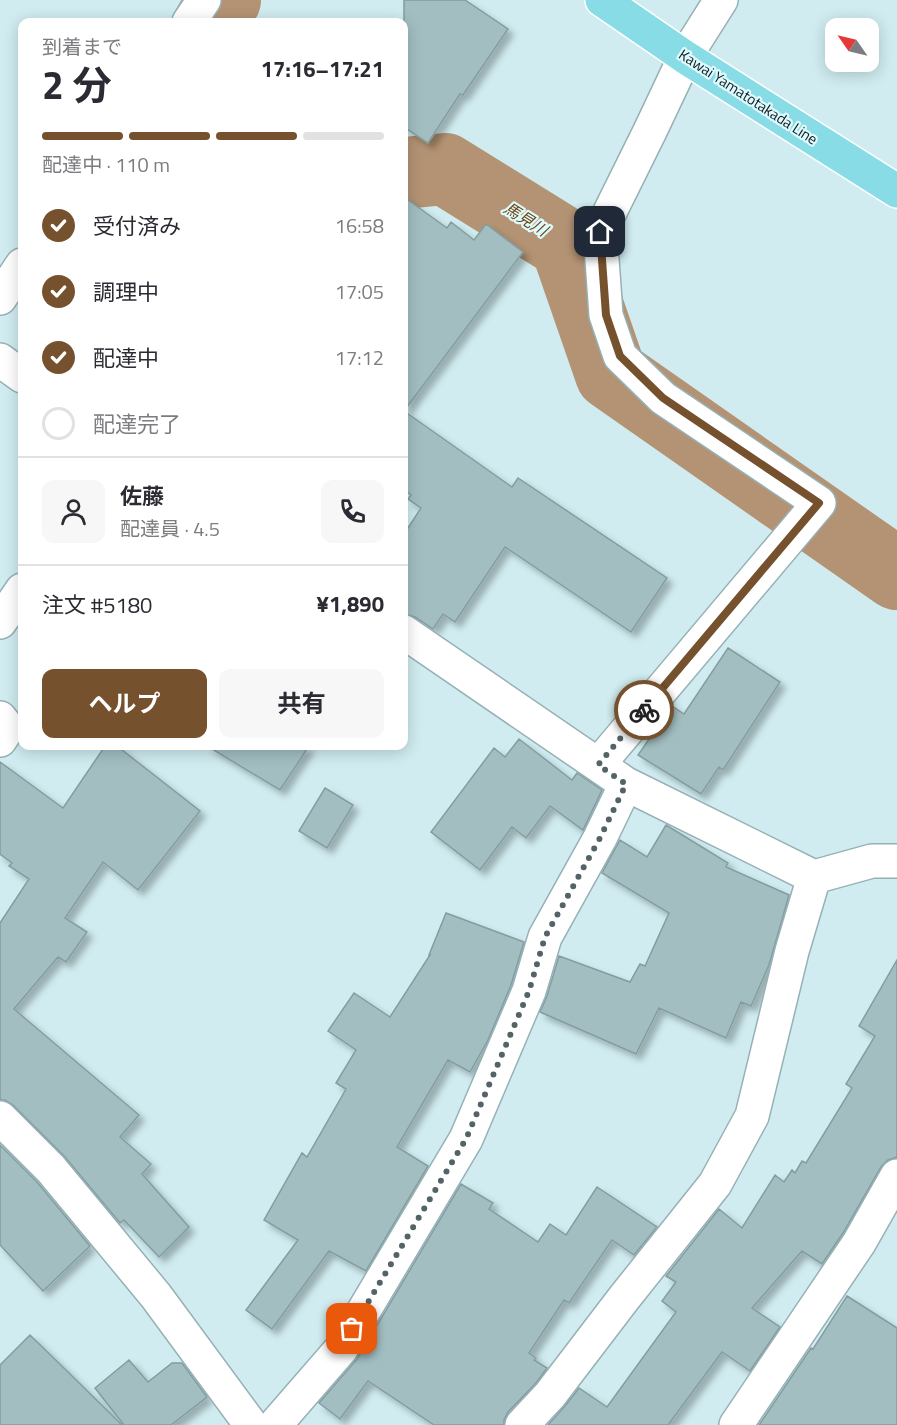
<!DOCTYPE html>
<html lang="ja">
<meta charset="utf-8">
<style>
:root{--surface:#fff;--page:#f7f7f7;--text:#2b2b33;--muted:#7c7c81;--line:#e1e1e2;--accent:#76512d}
body{margin:0;font-family:"Titillium Web","Noto Sans JP",sans-serif;background:var(--page);color:var(--text);height:100vh;display:flex;flex-direction:column;font-size:22px;white-space:nowrap}
*{box-sizing:border-box;margin:0}
p{font-size:20px;color:var(--muted)}
.icon{flex:none;width:33px;height:33px;fill:none;stroke:currentColor;stroke-width:2;stroke-linecap:round;stroke-linejoin:round}
.map{position:relative;flex:1;overflow:hidden}
.sheet{position:absolute;left:18px;top:18px;width:390px;height:732px;display:flex;flex-direction:column;background:var(--surface);border-radius:12px;box-shadow:0 3px 15px #0003}
.sheet>*{flex:none}
.needle{width:39px;rotate:304deg}
.fabs{position:absolute;left:825px;top:18px;display:grid;gap:12px}
.fabs a{display:grid;place-items:center;width:54px;height:54px;border-radius:12px;background:var(--surface);box-shadow:0 3px 15px #0003;font-size:30px}
.pin{position:absolute;display:grid;place-items:center;width:51px;height:51px;color:#fff;margin:-26px;border-radius:12px;box-shadow:0 3px 9px #0006}
.courier{position:absolute;display:grid;place-items:center;width:60px;height:60px;margin:-30px;border:4px solid #76512d;border-radius:50%;background:#fff;color:#222;box-shadow:0 2px 8px #0007}
.summary em{font-style:normal;font-weight:700}
.summary div{display:flex;flex-direction:column-reverse}
.summary{display:flex;align-items:center;justify-content:space-between;height:102px;padding:0 24px}
h1{font-size:39px;font-weight:700;line-height:45px}
.bar{display:grid;grid-template-columns:repeat(4,1fr);gap:9px 6px;align-content:center;height:72px;padding:0 24px}
.bar i{height:8px;border-radius:4px;background:var(--line)}
.bar .current{background:var(--accent)}
.bar p{grid-column:span 4}
.line{display:flex;align-items:center;gap:15px;padding:0 24px;border-top:2px solid var(--line)}
.line div{flex:1}
.round{display:grid;place-items:center;flex:none;width:63px;height:63px;border-radius:12px;background:var(--page)}
ol{padding:0 24px;list-style:none}
li{display:flex;align-items:center;gap:18px;height:66px}
li p{margin-inline-start:auto}
li .icon{padding:6px;border-radius:50%;background:var(--accent);color:#fff;stroke-width:4}
li:last-child{color:var(--muted)}
li i{width:33px;height:33px;border:3px solid var(--line);border-radius:50%}
.primary-button{display:flex;gap:12px;margin-top:auto;padding:12px 24px}
.primary-button a{flex:1;height:69px;border-radius:12px;background:var(--accent);color:#fff;font-size:24px;font-weight:700;line-height:69px;text-align:center}
.primary-button a+a{background:var(--page);color:var(--text)}
.map>svg:first-child{display:block}
</style>
<div class="map">
<svg width="897" height="1425" viewBox="0 0 897 1425">
<defs>
<filter id="shadow"><feDropShadow dx="5.5" dy="5.5" stdDeviation="3" flood-color="#0004"/></filter>
</defs>
<rect width="100%" height="100%" fill="#d0ecf0"/>
<g fill="none" stroke-linecap="round" stroke-linejoin="round">
<path stroke="#b49374" stroke-width="72" d="M210,22l15,-22
M404,173l41,-4 121,75 45,130 286,200"/>
</g>
<path fill="#a2bec1" stroke="#839da1" stroke-width="1.5" filter="url(#shadow)" d="M404,0h61l43,29 -45,66 -3,-1 -32,49 -24,-16z
M404,197l43,31 4,-6 23,18 12,-16 37,28 -119,159z
M404,411l108,76 6,-9 149,100 -36,54 -126,-85 -50,75 -12,-8 -10,15 -18,-12 -11,-3v-80l17,-26 -13,-9 3,-4 -7,-6z
M728,648l52,34 -57,88 -4,-3 -18,27 -63,-39 34,-49 12,8z
M519,739l53,41 5,-7 25,17 -19,40 -33,-24 -24,32 -14,-11 -32,43 -49,-38 63,-84 11,9z
M105,746h12l83,65 -62,79 -35,-28 -38,56 22,14 -21,30 -8,-5 -44,52 125,106 -19,22 31,27 -9,10 47,53 -30,30 -35,-37 -4,3 -55,-66 -52,-52 -8,-5h-5v-177l29,-44 -20,-13 3,-3 -12,-9v-92l63,46z
M207,746h102l-29,44z
M325,788l28,17 -26,43 -28,-17z
M666,825l62,38 -2,4 63,28 -20,70 -18,41 -10,-4 -15,36 -67,-30 -23,46 -96,-42 7,-16 12,-40 71,26 10,-18 5,2 24,-53 -67,-40 18,-33 27,17z
M446,913l78,29 -13,43 -23,55 -18,32 -22,-12 -51,87 31,19 -62,105 -37,-20 -57,78 -26,-19 52,-70 -34,-20 38,-67 5,4 39,-68 -10,-6 20,-33 -28,-19 26,-38 36,24 40,-62h-1z
M897,960v197l-9,3 -7,7 -38,66 -21,31 -20,-13 -50,57 28,19 -30,44 -28,-19 -54,73h-120l17,-19 14,-18 28,19 69,-95 -14,-11 14,-19 -10,-6 53,-67 23,19 33,-53 9,7 8,-12 3,3 7,-12 4,2 46,-75 -6,-4 29,-48 -16,-10z
M0,1145l37,37 53,64 -47,45 -43,-46z
M461,1184l32,19 -4,6 49,33 12,-18 16,11 31,-48 60,40 -23,28 -22,-15 -43,63 -5,-3 -35,53 7,5 -2,2 13,8 -11,15 -28,29 -4,8v5h-70l-66,-44 -28,38 -21,-16 38,-44z
M847,1296l50,32v97h-138l52,-77 2,1z
M30,1335l37,36 55,54h-122v-60z
M129,1360l19,22 24,-19h10l25,34 -36,28h-47l-29,-37z"/>
<g fill="none" stroke-linecap="round" stroke-linejoin="round">
<defs>
<path id="minor" d="M189,22l15,-22
M0,298l22,-33
M0,360l22,16
M0,622l22,-32
M404,632l222,152 188,93 58,-16h25
M0,718l8,10 -8,12
M598,765l221,-262 -156,-105 -43,-42 -14,-41 -6,-83 50,-101 35,-74 36,-57
M0,1118l51,51 105,127 95,129
M275,1425l66,-76 125,-210 63,-148 16,-54 55,-99 26,-54
M522,1425l28,-30 74,-97 91,-114 37,-68 40,-165 22,-74
M736,1425l123,-182 38,-67"/>
<path id="major" d="M602,0l83,57 212,134"/>
</defs>
<use href="#minor" stroke="#96b1b5" stroke-width="36"/>
<use href="#major" stroke="#fff" stroke-width="36"/>
<use href="#minor" stroke="#fff" stroke-width="33"/>
<use href="#major" stroke="#88dce6" stroke-width="33"/>
</g>
<g fill="none" stroke-linecap="round" stroke-linejoin="round">
<path stroke="#536466" stroke-width="6" stroke-dasharray="0 10.8" d="M352,1329l114,-190 63,-148 16,-54 55,-99 26,-54 -28,-19 46,-55"/>
<path stroke="#76512d" stroke-width="8" d="M600,232l6,83 14,41 43,42 156,105 -175,207"/>
</g>
<g text-anchor="middle" stroke-width="4.5" stroke-linejoin="round" paint-order="stroke">
<g font-size="15" fill="#101a1c" stroke="#ddfafe">
<text transform="translate(748 97) rotate(33)" y="5">Kawai Yamatotakada Line</text>
</g>
<g font-size="16" font-style="italic" fill="#724512" stroke="#ddfafe">
<text transform="translate(526 219) rotate(32)" y="6">馬見川</text>
</g>
</g>
</svg>
<div class="fabs">
<a><svg class="needle" viewBox="-14 -14 28 28"><path d="M0-13l5 13h-10z" fill="#e53935"/><path d="M0 13l5-13h-10z" fill="#7c7c81"/></svg></a>
</div>
<div class="pin" style="left:352px;top:1329px;background:#ea580c"><svg class="icon" aria-label="bag" viewBox="0 0 24 24"><path d="M5 8h14l-1 12H6zM9 8a3 3 0 0 1 6 0"/></svg></div>
<div class="pin" style="left:600px;top:232px;background:#1f2937"><svg class="icon" aria-label="home" viewBox="0 0 24 24"><path d="M3 11l9-7 9 7M6 9v11h12V9"/></svg></div>
<div class="courier" style="left:644px;top:710px"><svg class="icon" aria-label="bike" viewBox="0 0 24 24"><circle cx="6" cy="16" r="4"/><circle cx="18" cy="16" r="4"/><path d="M6 16l4-8h5l3 8M10 8l3 8H6M13 5h3"/></svg></div>
<section class="sheet">
<div class="summary"><div><h1>2 分</h1><p>到着まで</p></div><em>17:16–17:21</em></div>
<div class="bar"><i class="current"></i><i class="current"></i><i class="current"></i><i></i><p>配達中 · 110 m</p></div>
<ol>
<li><svg class="icon" aria-label="check" viewBox="0 0 24 24"><path d="M5 12l5 5 9-10"/></svg>受付済み<p>16:58</p></li>
<li><svg class="icon" aria-label="check" viewBox="0 0 24 24"><path d="M5 12l5 5 9-10"/></svg>調理中<p>17:05</p></li>
<li><svg class="icon" aria-label="check" viewBox="0 0 24 24"><path d="M5 12l5 5 9-10"/></svg>配達中<p>17:12</p></li>
<li><i></i>配達完了</li>
</ol>
<div class="line" style="height:108px"><a class="round"><svg class="icon" aria-label="person" viewBox="0 0 24 24"><circle cx="12" cy="8" r="4"/><path d="M4 21q1-7 8-7t8 7"/></svg></a><div><b>佐藤</b><p>配達員 · 4.5</p></div><a class="round"><svg class="icon" aria-label="phone" viewBox="0 0 24 24"><path d="M5 4h4l2 5-3 2q2 4 5 5l2-3 5 2v4C11 20 4 13 5 4z"/></svg></a></div>
<div class="line" style="height:78px"><div>注文 #5180</div><b>¥1,890</b></div>
<div class="primary-button"><a>ヘルプ</a><a>共有</a></div>
</section>
</div>
